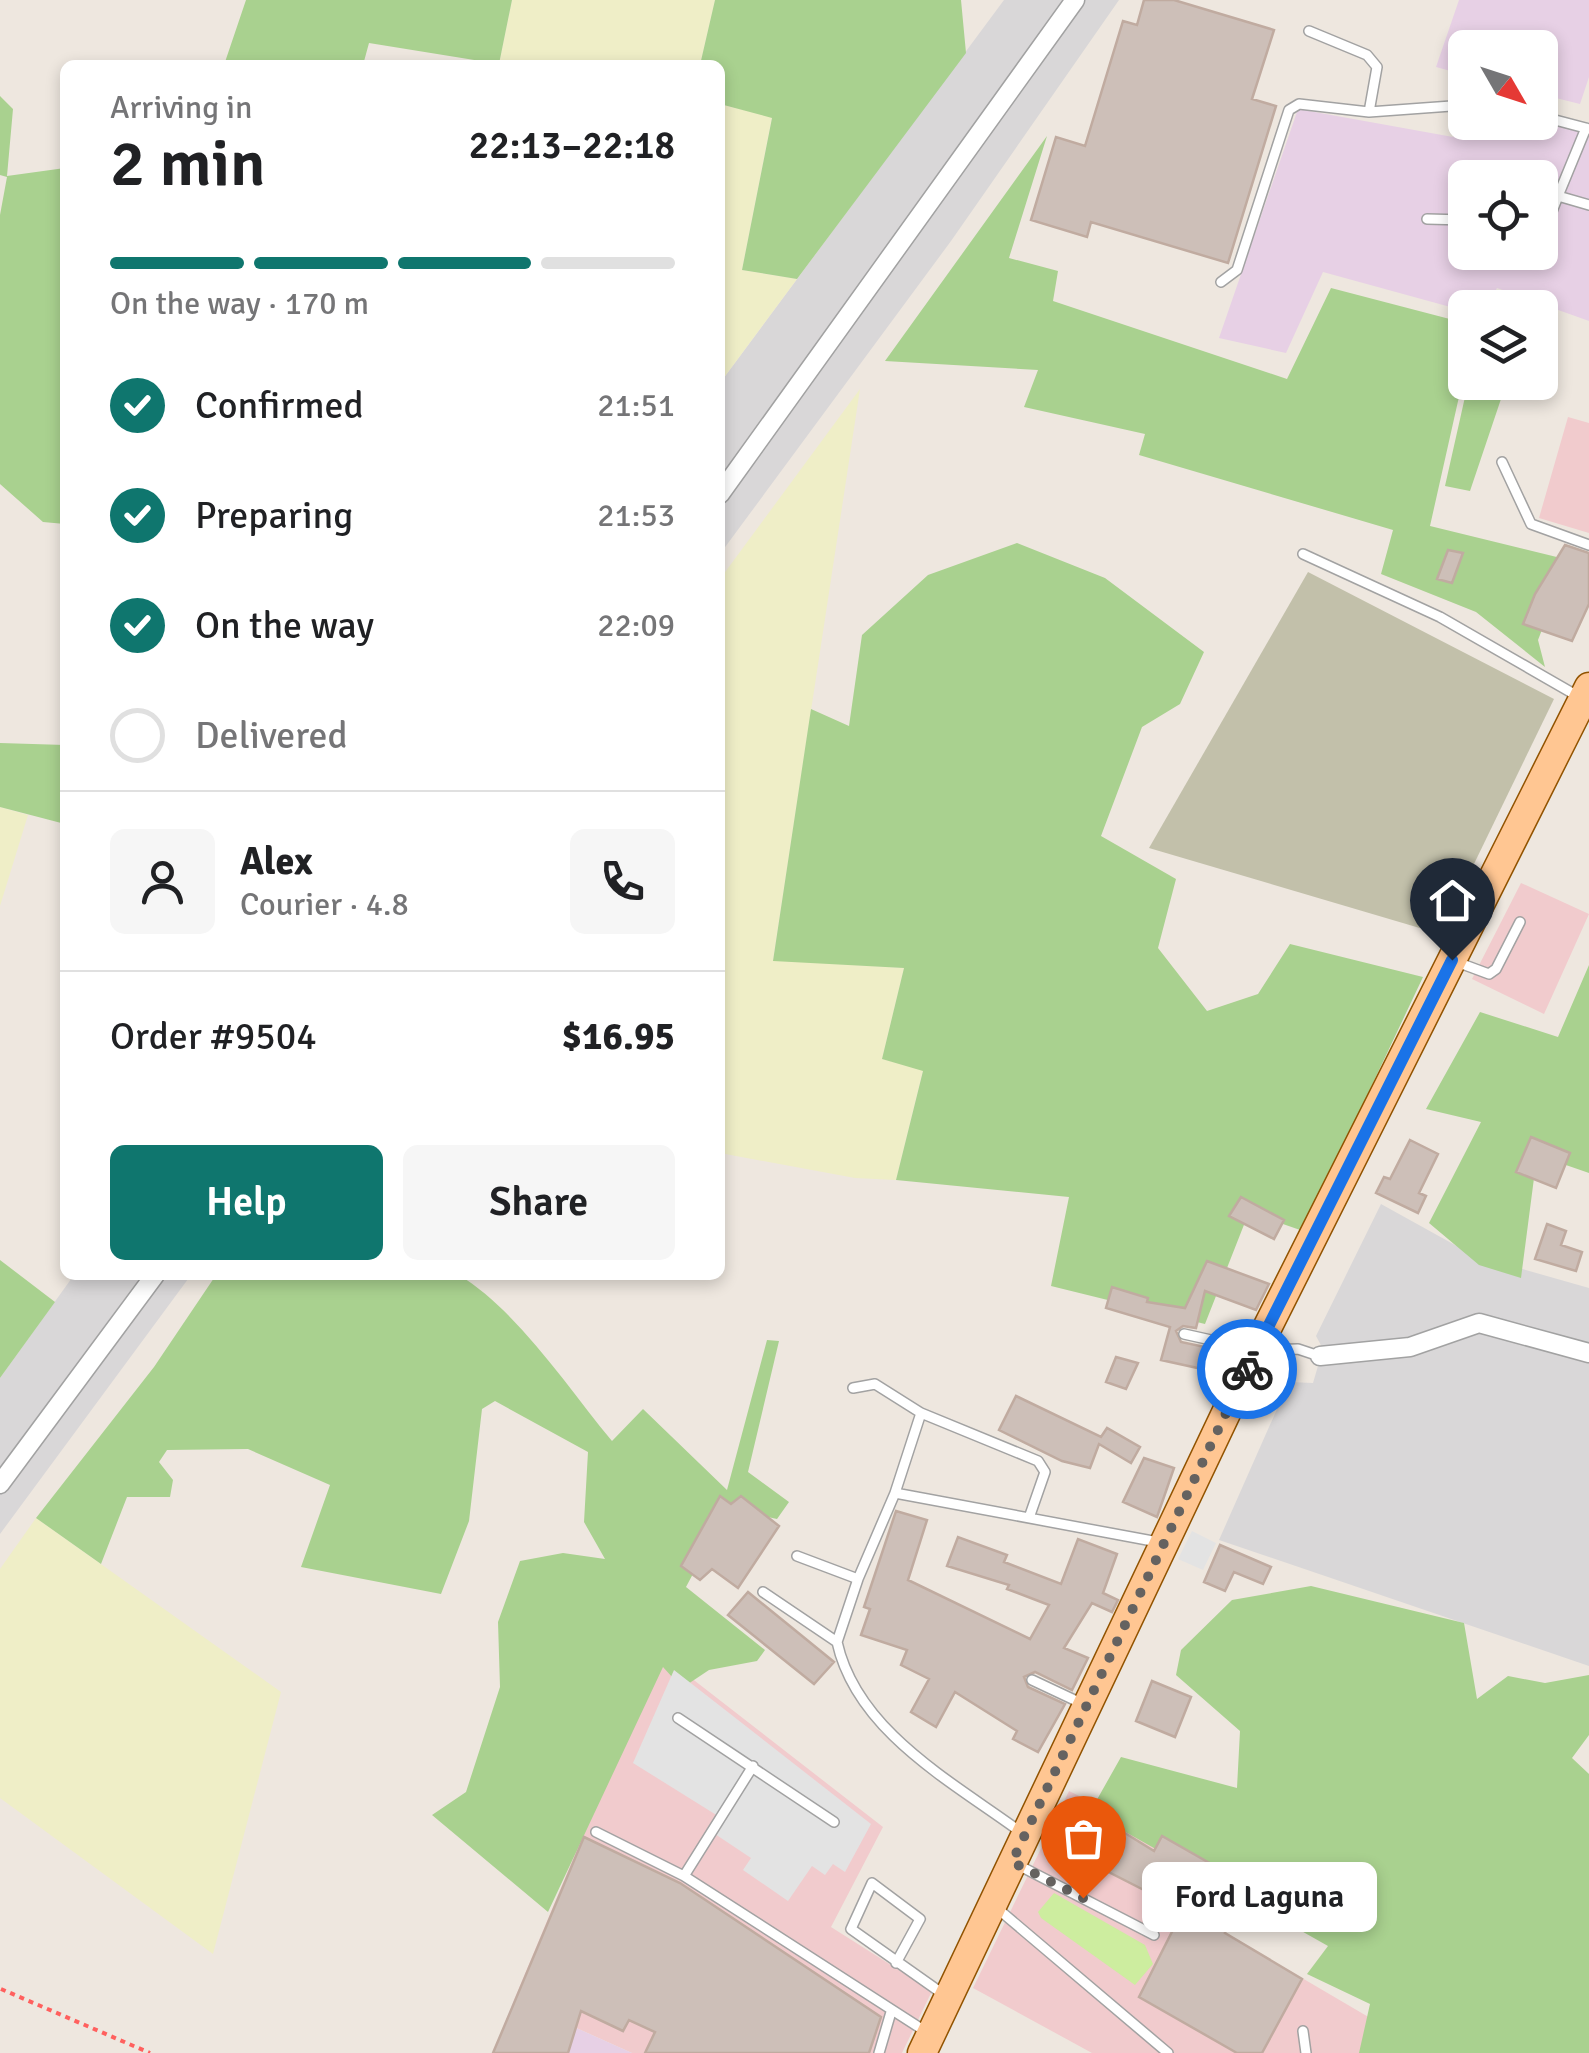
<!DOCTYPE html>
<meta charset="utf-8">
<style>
:root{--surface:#fff;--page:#f6f6f6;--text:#202124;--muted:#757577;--line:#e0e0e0;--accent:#0f766e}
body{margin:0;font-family:Signika,sans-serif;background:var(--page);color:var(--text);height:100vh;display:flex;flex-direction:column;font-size:38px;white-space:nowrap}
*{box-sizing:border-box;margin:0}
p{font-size:32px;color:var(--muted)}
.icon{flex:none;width:55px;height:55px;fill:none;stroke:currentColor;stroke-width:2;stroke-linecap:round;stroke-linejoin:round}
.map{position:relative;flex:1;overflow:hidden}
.details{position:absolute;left:60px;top:60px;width:665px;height:1220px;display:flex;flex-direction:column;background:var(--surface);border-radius:15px;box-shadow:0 5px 15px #0003}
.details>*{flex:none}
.needle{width:65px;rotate:129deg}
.tools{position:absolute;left:1448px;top:30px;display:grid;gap:20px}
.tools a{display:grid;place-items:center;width:110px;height:110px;border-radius:15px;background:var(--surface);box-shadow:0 5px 15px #0003;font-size:50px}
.pin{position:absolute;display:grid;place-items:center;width:85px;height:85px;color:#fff;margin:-102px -42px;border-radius:50% 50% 50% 0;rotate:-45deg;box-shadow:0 0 10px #0007}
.pin .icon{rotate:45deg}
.courier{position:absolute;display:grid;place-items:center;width:100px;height:100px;margin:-50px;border:8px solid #1a73e8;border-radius:50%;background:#fff;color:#222;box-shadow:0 2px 12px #0007}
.bubble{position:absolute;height:70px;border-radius:15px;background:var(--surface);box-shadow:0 5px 15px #0003;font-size:32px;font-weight:600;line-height:70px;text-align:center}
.head em{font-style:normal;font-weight:600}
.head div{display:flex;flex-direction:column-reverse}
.head{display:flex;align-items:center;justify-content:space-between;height:170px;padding:0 50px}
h1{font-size:65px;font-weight:600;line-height:75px}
.bar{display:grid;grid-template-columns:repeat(4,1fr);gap:15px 10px;align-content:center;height:120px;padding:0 50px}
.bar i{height:12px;border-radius:8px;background:var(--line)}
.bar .current{background:var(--accent)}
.bar p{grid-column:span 4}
.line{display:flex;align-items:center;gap:25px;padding:0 50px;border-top:2px solid var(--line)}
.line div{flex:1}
.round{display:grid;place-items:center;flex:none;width:105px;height:105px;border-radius:15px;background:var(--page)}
ol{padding:0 50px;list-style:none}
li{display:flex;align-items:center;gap:30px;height:110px}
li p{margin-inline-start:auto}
li .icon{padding:10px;border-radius:50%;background:var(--accent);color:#fff;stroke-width:4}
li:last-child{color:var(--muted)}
li i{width:55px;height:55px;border:5px solid var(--line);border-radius:50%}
.action{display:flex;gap:20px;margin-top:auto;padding:20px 50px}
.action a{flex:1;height:115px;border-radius:15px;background:var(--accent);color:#fff;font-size:40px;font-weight:600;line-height:115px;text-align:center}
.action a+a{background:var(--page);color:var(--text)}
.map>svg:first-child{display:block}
</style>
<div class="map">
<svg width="1589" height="2053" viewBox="0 0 1589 2053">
<rect width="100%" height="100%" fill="#eee7df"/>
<path fill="#d9d7d8" d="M1004,0h115l-168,241 -231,313v-171z
M1381,1204l92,51 116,33v378l-370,-126 70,-158 24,1 10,-34 -7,-13z
M74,1275h117l-191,259v-156z"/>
<path fill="#f1cbcd" d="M1568,417l21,6v110l-50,-15z
M1521,883l68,31 -45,100 -72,-35z
M659,1653l224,174 -52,100 101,64 -30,62h-270l-118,-53z
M1069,1791l93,45 86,49 -23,48 152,89 -14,31h-271l-119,-65z"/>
<path fill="#e7d0e5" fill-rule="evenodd" d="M1459,0h130v77l-9,27 -40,-10v-46h-75v27l-29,-8z
M1298,109l155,28 12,-23v8l75,-2 49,15v186l-92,-33 -10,19 -22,1v3l-142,-39 -37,81 -67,-15zM1465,178h75v74h-75z
M514,2000l118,53h-139z"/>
<path fill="#c2c0aa" d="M1308,572l246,127 -114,235 -291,-86z"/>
<path fill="#efeec7" d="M512,0h203l-15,65h-192l-9,-1z
M720,104l52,13 -30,153 55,9 -77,104z
M860,389l-87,571 131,8 -22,91 41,11 -27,110 -41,-2 -135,-25v-574z
M0,807l28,8 -28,91z
M36,1518l245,174 -68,262 -213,-156v-229z"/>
<path fill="#cded9f" d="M1054,1893l91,52 8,19 -18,21 -94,-67 -3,-6z"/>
<path fill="#a9d18f" d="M246,0h266l-13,64 -130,-21 -6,22h-139z
M715,0h246l5,53 -169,226 -55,-9 30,-152 -52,-14v-39h-20z
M0,96l13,13 -6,67 58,-8v356l-22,-2 -43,-38v-269l7,-38 -7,-2z
M1047,136l-38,122 49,13 -5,30 234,78 44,-91 134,35v47l-35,156 139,34 -31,80 7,27 -69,-55 -95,-38 12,-44 -254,-75 6,-21 -121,-27 14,-37 -153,-9z
M1467,388l35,8 -32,95 -25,-5z
M1017,543l88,35 99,74 -24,52 -38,23 -41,109 75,43 -18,69 49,63 51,-17 32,-50 133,33 -120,254 -54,-19 -44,112 -154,-38 18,-89 -173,-17 27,-109 -41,-12 22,-91 -131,-7 38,-252 38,17 13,-91 66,-60z
M0,743l65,2v79l-65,-17z
M1589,965v208l-52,-18 -16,123 -42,-13 -50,-42 52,-101 -55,-13 54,-97 78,25z
M0,1260l55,42 -55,76z
M216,1275h243c59,36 109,113 153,166l31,-32 84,81 40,-150 12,1 -31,131 41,30 -12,17 -49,-11 -42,79 79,63 -8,11 -48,9 -27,18 -19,-21 -115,245 -116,-97 34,-23 34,-105 -2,-65 22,-61 43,-8 42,6 -21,-37 4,-70 -93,-51 -13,8 -13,112 -28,73 -140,-27 29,-82 -82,-36 -81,1 -8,12 14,18 -3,17h-43l-26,67 -65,-46 118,-151z
M1311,1586l153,37 13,76 31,-23 37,7 44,-8v60l-17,23 17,16v279h-230l11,-49 -63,-30 21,-28 -238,-134 31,-55 116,31 3,-57 -64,-56 5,-25 51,-50z"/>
<path fill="#e3e3e3" d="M1192,1531l24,12 -13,27 -25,-11z
M674,1670l197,154 -26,48 -12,-8 -8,11 -13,-9 -24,35 -45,-31 8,-12 -42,-28 9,-14 -85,-53z"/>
<path fill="#cdbfb8" stroke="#c0aba0" stroke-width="2.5" d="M1144,0h30l100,30 -22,69 24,7 -48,157 -137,-41 -4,15 -56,-17 25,-83 29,9 38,-125 14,4z
M1565,545l24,8v51l-17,37 -49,-17 12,-30z
M1448,550l15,3 -11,30 -15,-4z
M1531,1137l39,16 -14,35 -40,-16z
M1410,1140l28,14 -19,39 7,3 -8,17 -42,-20 8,-16 6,2z
M1241,1197l43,23 -10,19 -45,-23z
M1547,1224l19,7 -5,14 21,7 -6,19 -41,-12z
M1207,1261l62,23 -13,26 -51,-19 -9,37 -13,-2 -7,5 5,11 52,11 -8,21 -64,-14 9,-33 -64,-19 6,-21 36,11 -1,4 38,6z
M1116,1357l22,6 -12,26 -20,-7z
M1016,1396l85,41 6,-9 33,19 -9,16 -32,-19 -9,24 -28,-7 -63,-31z
M1144,1458l30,10 -17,49 -34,-15z
M720,1496l11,8 10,-8 38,30 -41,62 -26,-19 -12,11 -19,-14z
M896,1511l31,9 -19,60 122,59 19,-34 -42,-16 2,-4 -62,-19 11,-29 49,18 -3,7 57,22 17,-45 39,15 -14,39 15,7 -6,12 -20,-9 -28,45 24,10 -16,32 -37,-18 -11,5 4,10 37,17 -27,48 -25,-13 4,-8 -62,-39 -19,35 -25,-15 18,-33 -28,-14 6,-15 -46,-15 9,-26 -6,-2z
M1220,1545l51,22 -8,17 -29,-12 -9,19 -21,-9z
M748,1592l86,70 -20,22 -86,-69z
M1152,1681l39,16 -16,40 -39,-16z
M1112,1825l42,26 8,-15 86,49 -23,48 77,46 -40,74h-25l-98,-56 44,-87 -92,-47z
M584,1837l96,46 201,134 -12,36h-224l10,-21 -26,-12 -6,11 -42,-20 -13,42h-75z"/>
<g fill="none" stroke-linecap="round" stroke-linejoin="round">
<defs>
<path id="service" d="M1309,31l58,24 10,12 -8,45
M1523,48l2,-9
M1540,116l49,13
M1586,128l-28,68 31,9
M1540,218l11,-4 7,-18
M1427,219l38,1
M1221,282l16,-12 52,-160 10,-6 70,8 96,-7
M1502,462l29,62 58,21
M1303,554l137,63 141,81
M1454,961l35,13 7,-5 24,-47
M1184,1334l72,16 42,-1 21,7
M853,1388l22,-4 46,29 117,48 7,11 -15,43
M895,1493l26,-80
M797,1556l61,23
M763,1592l74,50c20,90 116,140 185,191
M837,1642l21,-63 37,-86 263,49
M1032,1680l51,24
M678,1718l156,104
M596,1832l88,44 244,157
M1018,1865l136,70
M684,1876l69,-110
M998,1909l170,144
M896,1963l24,-44 -48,-36 -21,46 92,65
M1303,2031l3,22
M879,2053l12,-41"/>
<path id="minor" d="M720,494l355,-494
M1320,1356l90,-9 69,-24 110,30
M0,1484l155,-209"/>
<path id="primary" d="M922,2053l334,-703 333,-663"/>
</defs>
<use href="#service" stroke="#a2a2a2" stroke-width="12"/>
<use href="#minor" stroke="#a2a2a2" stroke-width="21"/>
<use href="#primary" stroke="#915300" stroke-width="31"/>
<path stroke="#ff605e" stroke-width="4" stroke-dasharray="5 5" stroke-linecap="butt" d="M1,1989l149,64"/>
<use href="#service" stroke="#fff" stroke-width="9"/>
<use href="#minor" stroke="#fff" stroke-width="18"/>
<use href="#primary" stroke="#ffc692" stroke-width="28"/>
</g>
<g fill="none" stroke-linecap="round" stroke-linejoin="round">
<path stroke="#656260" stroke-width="10" stroke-dasharray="0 18" d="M1083,1898l-71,-36 235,-493"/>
<path stroke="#1a73e8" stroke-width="12" d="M1247,1369l205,-409"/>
</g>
</svg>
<div class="tools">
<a><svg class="needle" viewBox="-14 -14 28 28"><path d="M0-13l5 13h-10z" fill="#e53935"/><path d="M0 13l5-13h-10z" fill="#757577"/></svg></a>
<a><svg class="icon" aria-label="locate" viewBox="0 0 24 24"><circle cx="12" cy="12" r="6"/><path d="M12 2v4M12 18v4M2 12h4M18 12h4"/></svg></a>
<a><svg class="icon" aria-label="layers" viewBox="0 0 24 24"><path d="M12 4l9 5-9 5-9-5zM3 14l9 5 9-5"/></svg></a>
</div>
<div class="pin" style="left:1083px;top:1898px;background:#ea580c"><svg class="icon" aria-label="bag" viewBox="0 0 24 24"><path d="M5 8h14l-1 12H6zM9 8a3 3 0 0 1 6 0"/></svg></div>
<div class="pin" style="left:1452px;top:960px;background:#1f2937"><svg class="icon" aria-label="home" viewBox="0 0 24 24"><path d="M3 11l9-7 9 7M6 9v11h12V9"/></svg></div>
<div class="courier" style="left:1247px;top:1369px"><svg class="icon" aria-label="bike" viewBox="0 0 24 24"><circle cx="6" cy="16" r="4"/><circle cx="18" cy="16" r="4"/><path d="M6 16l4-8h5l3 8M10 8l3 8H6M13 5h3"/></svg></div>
<div class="bubble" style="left:1142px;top:1862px;width:235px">Ford Laguna</div>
<section class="details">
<div class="head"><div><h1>2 min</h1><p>Arriving in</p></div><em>22:13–22:18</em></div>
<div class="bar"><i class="current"></i><i class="current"></i><i class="current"></i><i></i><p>On the way · 170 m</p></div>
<ol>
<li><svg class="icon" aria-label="check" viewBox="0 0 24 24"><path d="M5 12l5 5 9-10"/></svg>Confirmed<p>21:51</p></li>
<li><svg class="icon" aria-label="check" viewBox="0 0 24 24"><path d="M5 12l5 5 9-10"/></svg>Preparing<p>21:53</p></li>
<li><svg class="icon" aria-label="check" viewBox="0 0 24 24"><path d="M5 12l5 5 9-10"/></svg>On the way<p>22:09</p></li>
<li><i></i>Delivered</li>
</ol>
<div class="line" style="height:180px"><a class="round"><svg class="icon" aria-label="person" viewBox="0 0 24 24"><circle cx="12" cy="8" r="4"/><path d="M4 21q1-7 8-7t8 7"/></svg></a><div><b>Alex</b><p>Courier · 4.8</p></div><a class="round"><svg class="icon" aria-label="phone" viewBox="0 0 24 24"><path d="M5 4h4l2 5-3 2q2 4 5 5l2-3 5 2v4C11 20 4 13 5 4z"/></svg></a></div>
<div class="line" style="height:130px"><div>Order #9504</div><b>$16.95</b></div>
<div class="action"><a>Help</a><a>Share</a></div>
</section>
</div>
